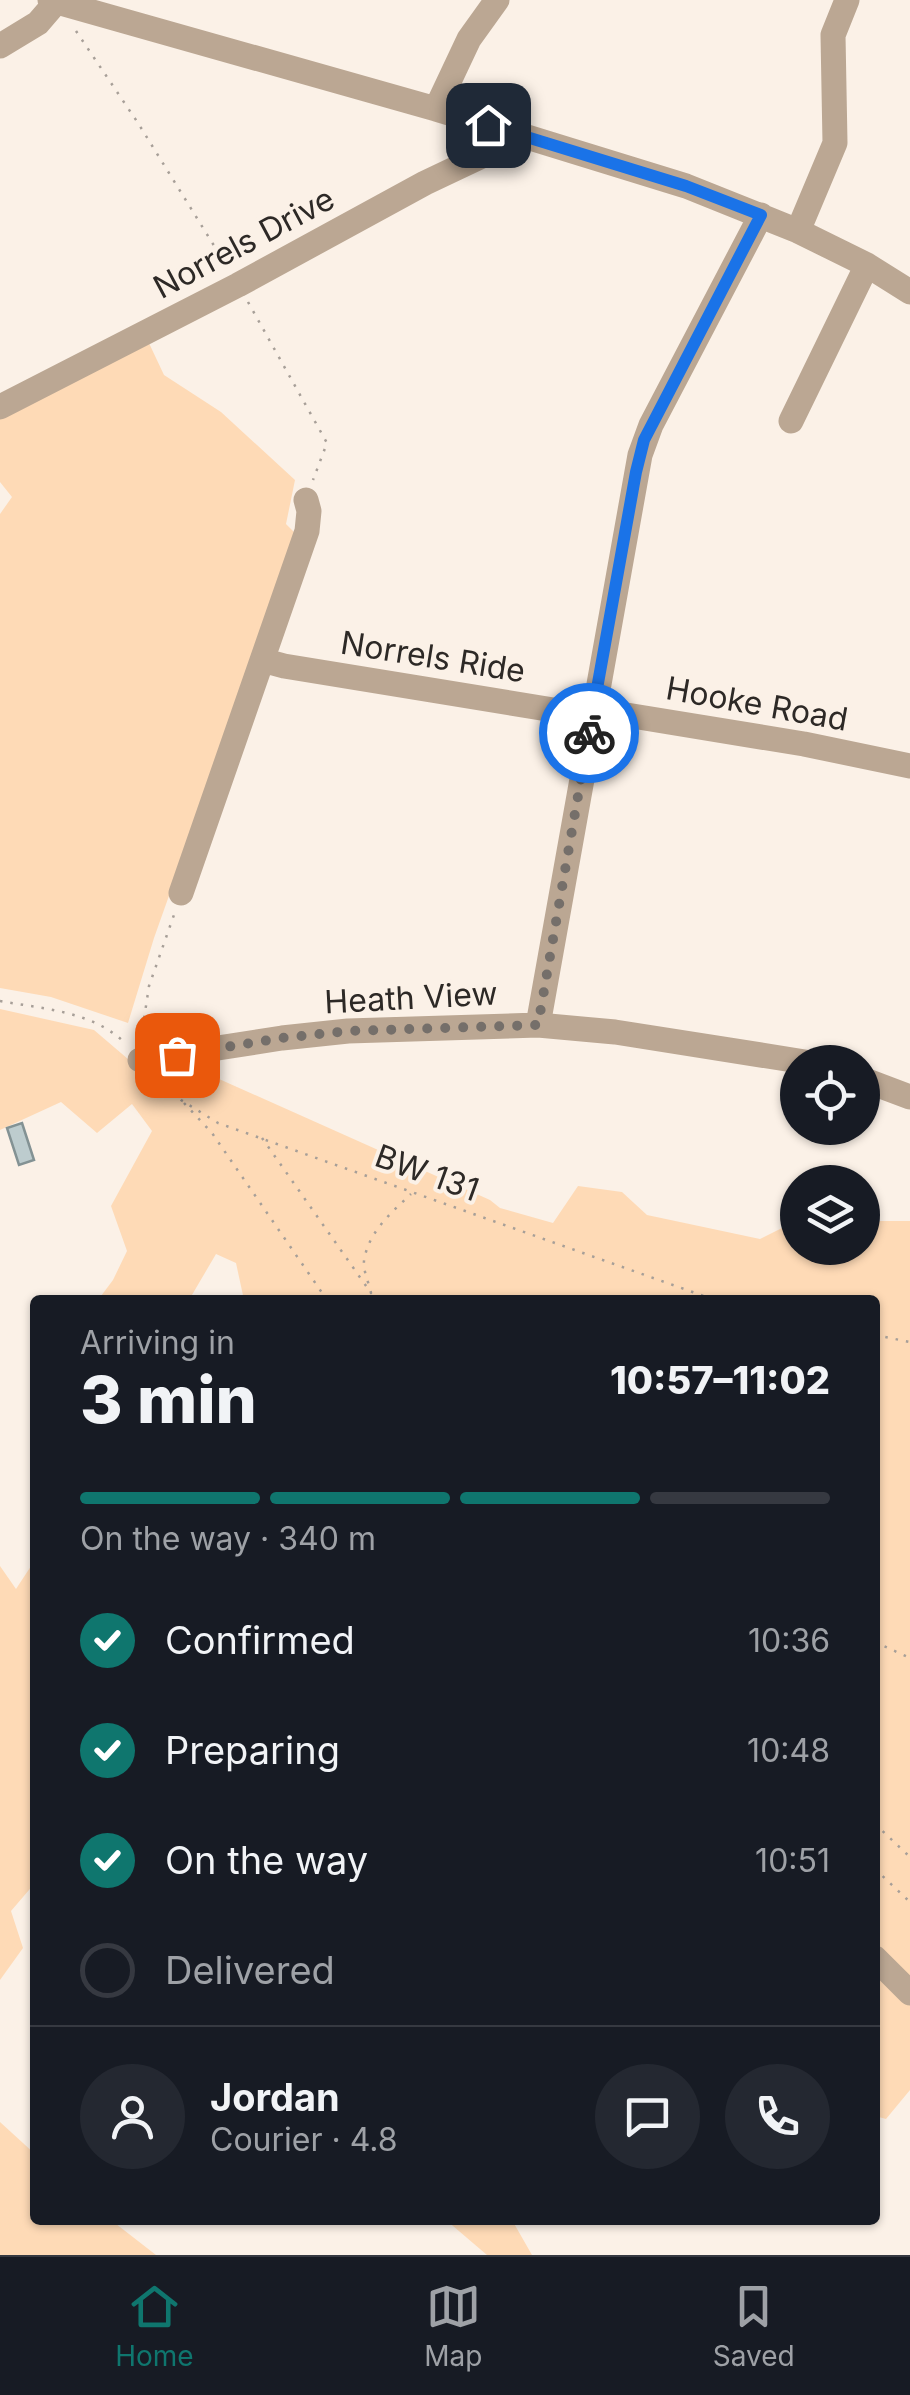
<!DOCTYPE html>
<meta charset="utf-8">
<style>
:root{--surface:#171b24;--page:#242831;--text:#f1f3f6;--muted:#9ea1a6;--line:#363941;--accent:#0f766e}
body{margin:0;font-family:Inter,sans-serif;background:var(--page);color:var(--text);height:100vh;display:flex;flex-direction:column;font-size:38px;white-space:nowrap}
*{box-sizing:border-box;margin:0}
p{font-size:32px;color:var(--muted)}
.icon{flex:none;width:55px;height:55px;fill:none;stroke:currentColor;stroke-width:2;stroke-linecap:round;stroke-linejoin:round}
.map{position:relative;flex:1;overflow:hidden}
.sheet{position:absolute;left:30px;top:1295px;width:850px;height:930px;display:flex;flex-direction:column;background:var(--surface);border-radius:10px;box-shadow:0 2px 8px #0004}
.sheet>*{flex:none}
.buttons{position:absolute;left:780px;top:1045px;display:grid;gap:20px}
.buttons a{display:grid;place-items:center;width:100px;height:100px;border-radius:50%;background:var(--surface);box-shadow:0 2px 8px #0004;font-size:50px}
.pin{position:absolute;display:grid;place-items:center;width:85px;height:85px;color:#fff;margin:-42px;border-radius:20px;box-shadow:0 5px 15px #0006}
.courier{position:absolute;display:grid;place-items:center;width:100px;height:100px;margin:-50px;border:8px solid #1a73e8;border-radius:50%;background:#fff;color:#222;box-shadow:0 2px 12px #0007}
.headline em{font-style:normal;font-weight:800}
.headline div{display:flex;flex-direction:column-reverse}
.headline{display:flex;align-items:center;justify-content:space-between;height:170px;padding:0 50px}
h1{font-size:65px;font-weight:800;line-height:75px}
.bar{display:grid;grid-template-columns:repeat(4,1fr);gap:15px 10px;align-content:center;height:120px;padding:0 50px}
.bar i{height:12px;border-radius:8px;background:var(--line)}
.bar .on{background:var(--accent)}
.bar p{grid-column:span 4}
.line{display:flex;align-items:center;gap:25px;padding:0 50px;border-top:2px solid var(--line)}
.line div{flex:1}
.round{display:grid;place-items:center;flex:none;width:105px;height:105px;border-radius:52px;background:var(--page)}
ol{padding:0 50px;list-style:none}
li{display:flex;align-items:center;gap:30px;height:110px}
li p{margin-inline-start:auto}
li .icon{padding:10px;border-radius:50%;background:var(--accent);color:#fff;stroke-width:4}
li:last-child{color:var(--muted)}
li i{width:55px;height:55px;border:5px solid var(--line);border-radius:50%}
.menu{display:flex;justify-content:space-around;align-items:center;height:140px;border-top:2px solid var(--line);background:var(--surface);font-size:28px;color:var(--muted)}
.menu a{display:grid;justify-items:center;gap:5px}
.menu .on{color:var(--accent)}
.map>svg:first-child{display:block}
</style>
<div class="map">
<svg width="910" height="2255" viewBox="0 0 910 2255">
<rect width="100%" height="100%" fill="#fbf1e7"/>
<path fill="#fedab6" d="M148,341l16,34 57,37 74,68 -9,44 11,11 -143,403 -26,85 -77,-26 -51,-9v-474l12,-17 -12,-15v-66z
M0,1009l94,21 48,41 39,-9 309,138 10,8 53,15 25,-37 44,6 25,23 113,24 32,-16 5,4 1,21h64l1,-27h47v869l-24,29 -11,-3v-816h-631l-8,-37 -20,-9 -27,46h-91l15,-20 14,-29 -16,-45 41,-75 -20,-27 -35,29 -36,-31 -61,28z
M35,1560v323l-24,28 12,37 -23,32v-414l16,23z
M0,2122l35,32v66h76l45,35h-156z
M446,2220h66l20,35h-45z"/>
<path fill="#bdccce" stroke="#839294" stroke-width="2.5" d="M22,1123l12,37 -15,5 -12,-37z"/>
<g fill="none" stroke-linecap="round" stroke-linejoin="round">
<path stroke="#a79f98" stroke-width="2.5" stroke-dasharray="2.5 8" stroke-linecap="butt" d="M76,31l62,92 88,142
M248,302l79,141 -14,37
M0,1001c44,8 92,10 125,42
M141,1039l8,-53 26,-74
M158,1078l23,22 37,23 497,177
M184,1103l28,30 115,167
M262,1138l109,155c-2,-10 -8,-22 -7,-32 4,-29 28,-49 47,-67
M875,1335l35,7
M875,1642l35,16
M875,1824l35,33
M875,1869l35,33"/>
<path stroke="#bba793" stroke-width="25" d="M50,0l386,109 250,77 112,45 69,34 43,27
M0,46l38,-23 18,-21
M436,109l33,-70 28,-39
M798,231l37,-88 -2,-108 14,-35
M0,407l238,-122 187,-102 80,-38 10,-12
M791,421l76,-156
M262,660l22,6 300,49 18,-4 202,33 106,22
M181,893l126,-362 2,-20 -3,-11
M538,1025l102,-570 11,-30 110,-210
M140,1060l142,-22 66,-7 190,-6 77,7 190,30
M862,1079l48,18
M875,1958l35,35"/>
</g>
<g fill="none" stroke-linecap="round" stroke-linejoin="round">
<path stroke="#756f6a" stroke-width="10" stroke-dasharray="0 18" d="M177,1055l105,-17 66,-7 190,-6 51,-292"/>
<path stroke="#1a73e8" stroke-width="12" d="M488,125l198,61 75,29 -117,225 -8,32 -47,261"/>
</g>
<g text-anchor="middle" stroke-width="8" stroke-linejoin="round" paint-order="stroke">
<g font-size="32" fill="#2d2926" stroke="#fbf1e7">
<text transform="translate(244 243) rotate(-28)" y="11">Norrels Drive</text>
<text transform="translate(433 657) rotate(9)" y="11">Norrels Ride</text>
<text transform="translate(757 704) rotate(10)" y="11">Hooke Road</text>
<text transform="translate(411 998) rotate(-3)" y="11">Heath View</text>
<text transform="translate(427 1173) rotate(20)" y="11">BW 131</text>
</g>
</g>
</svg>
<div class="buttons">
<a><svg class="icon" aria-label="locate" viewBox="0 0 24 24"><circle cx="12" cy="12" r="6"/><path d="M12 2v4M12 18v4M2 12h4M18 12h4"/></svg></a>
<a><svg class="icon" aria-label="layers" viewBox="0 0 24 24"><path d="M12 4l9 5-9 5-9-5zM3 14l9 5 9-5"/></svg></a>
</div>
<div class="pin" style="left:177px;top:1055px;background:#ea580c"><svg class="icon" aria-label="bag" viewBox="0 0 24 24"><path d="M5 8h14l-1 12H6zM9 8a3 3 0 0 1 6 0"/></svg></div>
<div class="pin" style="left:488px;top:125px;background:#1f2937"><svg class="icon" aria-label="home" viewBox="0 0 24 24"><path d="M3 11l9-7 9 7M6 9v11h12V9"/></svg></div>
<div class="courier" style="left:589px;top:733px"><svg class="icon" aria-label="bike" viewBox="0 0 24 24"><circle cx="6" cy="16" r="4"/><circle cx="18" cy="16" r="4"/><path d="M6 16l4-8h5l3 8M10 8l3 8H6M13 5h3"/></svg></div>
<section class="sheet">
<div class="headline"><div><h1>3 min</h1><p>Arriving in</p></div><em>10:57–11:02</em></div>
<div class="bar"><i class="on"></i><i class="on"></i><i class="on"></i><i></i><p>On the way · 340 m</p></div>
<ol>
<li><svg class="icon" aria-label="check" viewBox="0 0 24 24"><path d="M5 12l5 5 9-10"/></svg>Confirmed<p>10:36</p></li>
<li><svg class="icon" aria-label="check" viewBox="0 0 24 24"><path d="M5 12l5 5 9-10"/></svg>Preparing<p>10:48</p></li>
<li><svg class="icon" aria-label="check" viewBox="0 0 24 24"><path d="M5 12l5 5 9-10"/></svg>On the way<p>10:51</p></li>
<li><i></i>Delivered</li>
</ol>
<div class="line" style="height:180px"><a class="round"><svg class="icon" aria-label="person" viewBox="0 0 24 24"><circle cx="12" cy="8" r="4"/><path d="M4 21q1-7 8-7t8 7"/></svg></a><div><b>Jordan</b><p>Courier · 4.8</p></div><a class="round"><svg class="icon" aria-label="chat" viewBox="0 0 24 24"><path d="M4 5h16v11H9l-5 4z"/></svg></a><a class="round"><svg class="icon" aria-label="phone" viewBox="0 0 24 24"><path d="M5 4h4l2 5-3 2q2 4 5 5l2-3 5 2v4C11 20 4 13 5 4z"/></svg></a></div>
</section>
</div>
<nav class="menu">
<a class="on"><svg class="icon" aria-label="home" viewBox="0 0 24 24"><path d="M3 11l9-7 9 7M6 9v11h12V9"/></svg>Home</a>
<a><svg class="icon" aria-label="map" viewBox="0 0 24 24"><path d="M3 6l6-2 6 2 6-2v14l-6 2-6-2-6 2zM9 4v14M15 6v14"/></svg>Map</a>
<a><svg class="icon" aria-label="saved" viewBox="0 0 24 24"><path d="M7 4h10v16l-5-4-5 4z"/></svg>Saved</a>
</nav>
